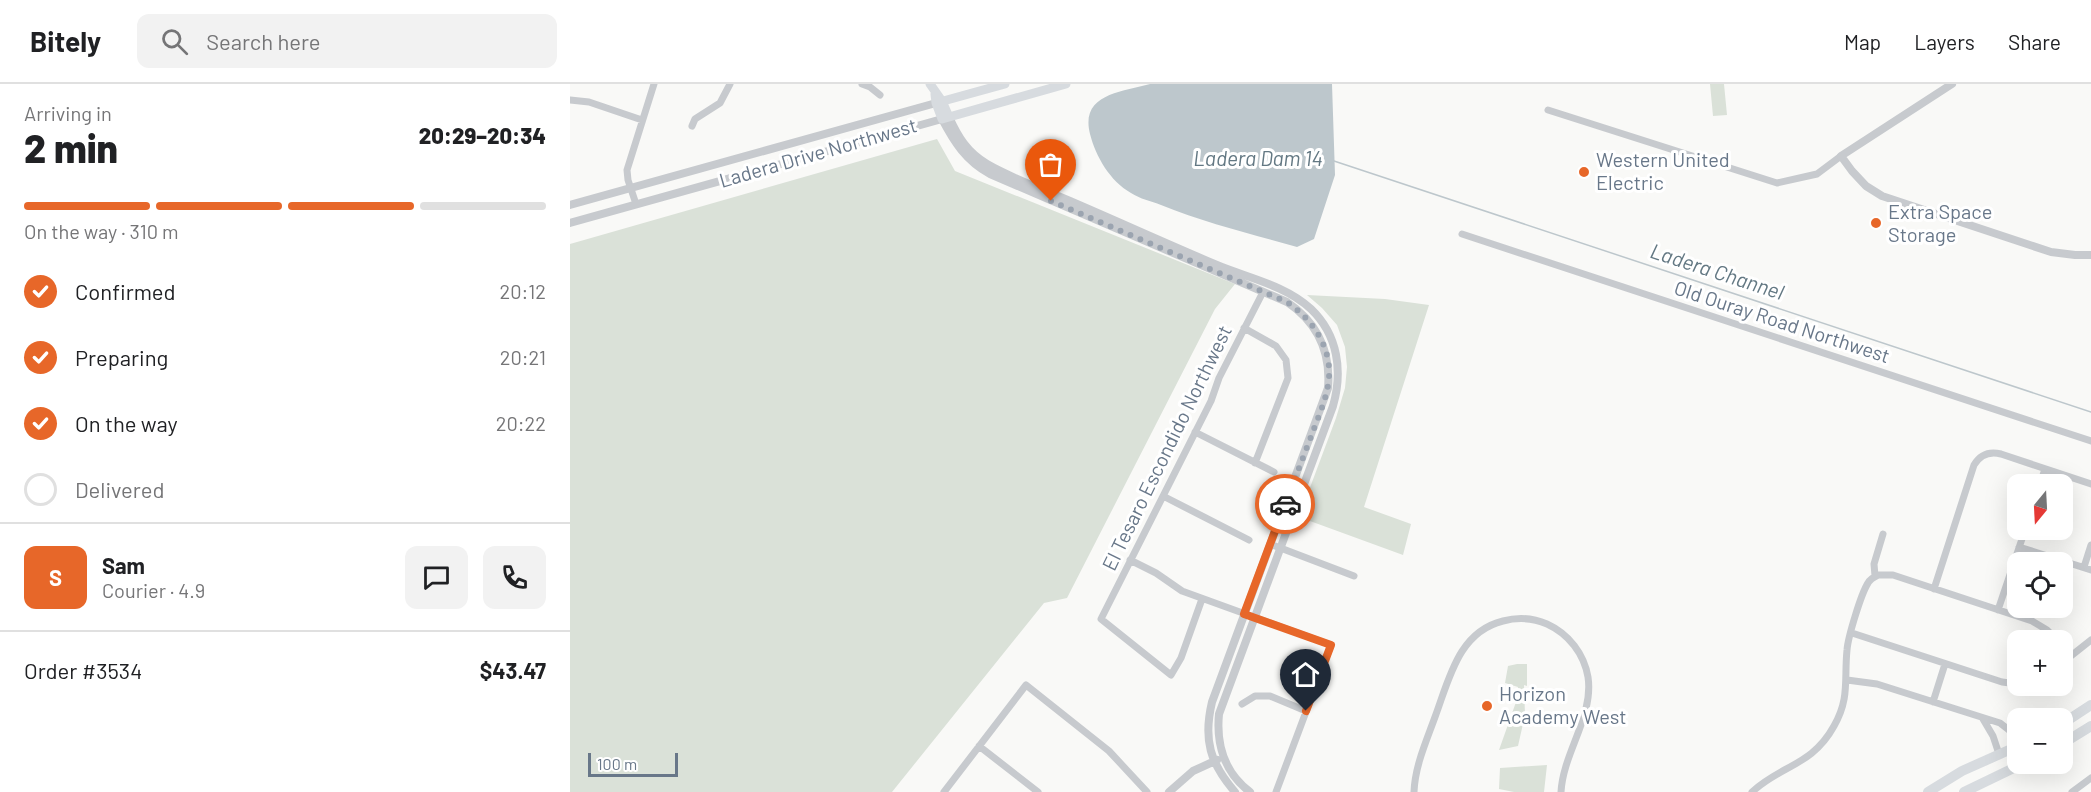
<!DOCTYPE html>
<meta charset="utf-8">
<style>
:root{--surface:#fff;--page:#f2f2f2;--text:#202124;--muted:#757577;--line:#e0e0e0;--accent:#e76729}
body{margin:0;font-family:Barlow,sans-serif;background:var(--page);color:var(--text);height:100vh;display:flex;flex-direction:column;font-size:22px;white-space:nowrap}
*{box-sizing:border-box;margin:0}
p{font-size:20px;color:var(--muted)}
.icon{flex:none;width:33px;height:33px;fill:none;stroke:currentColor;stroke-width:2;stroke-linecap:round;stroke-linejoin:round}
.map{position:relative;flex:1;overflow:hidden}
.sheet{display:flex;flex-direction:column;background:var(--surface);width:570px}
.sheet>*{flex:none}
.needle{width:39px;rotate:198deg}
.tools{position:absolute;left:1437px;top:390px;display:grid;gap:12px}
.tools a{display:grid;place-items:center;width:66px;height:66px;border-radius:12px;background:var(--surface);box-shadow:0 6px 24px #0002;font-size:30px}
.scale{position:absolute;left:18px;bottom:15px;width:90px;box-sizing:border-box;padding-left:6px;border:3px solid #687789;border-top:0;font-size:16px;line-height:21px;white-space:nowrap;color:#687789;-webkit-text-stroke:4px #fff;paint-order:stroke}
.pin{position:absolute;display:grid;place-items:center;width:51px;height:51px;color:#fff;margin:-62px -26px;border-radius:50% 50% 50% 0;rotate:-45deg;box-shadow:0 0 6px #0007}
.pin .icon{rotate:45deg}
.courier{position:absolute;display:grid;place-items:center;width:60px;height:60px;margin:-30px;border:4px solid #e76729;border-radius:50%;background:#fff;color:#222;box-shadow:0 2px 8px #0007}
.summary em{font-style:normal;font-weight:800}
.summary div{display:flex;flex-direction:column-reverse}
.summary{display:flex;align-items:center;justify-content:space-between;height:102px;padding:0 24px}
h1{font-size:39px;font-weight:800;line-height:45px}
.bar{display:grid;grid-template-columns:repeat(4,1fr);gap:9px 6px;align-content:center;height:72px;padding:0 24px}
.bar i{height:8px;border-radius:4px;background:var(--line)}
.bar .current{background:var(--accent)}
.bar p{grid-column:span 4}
.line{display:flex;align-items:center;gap:15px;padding:0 24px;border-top:2px solid var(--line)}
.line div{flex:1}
.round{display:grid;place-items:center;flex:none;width:63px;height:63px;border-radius:12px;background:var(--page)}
ol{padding:0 24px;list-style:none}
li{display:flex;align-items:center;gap:18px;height:66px}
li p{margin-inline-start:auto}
li .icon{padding:6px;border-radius:50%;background:var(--accent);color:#fff;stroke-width:4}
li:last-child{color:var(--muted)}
li i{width:33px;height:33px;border:3px solid var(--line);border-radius:50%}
header{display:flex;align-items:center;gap:36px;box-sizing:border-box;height:84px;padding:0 30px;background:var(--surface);border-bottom:2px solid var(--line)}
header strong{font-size:28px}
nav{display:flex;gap:33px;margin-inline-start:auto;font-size:21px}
.search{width:420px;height:54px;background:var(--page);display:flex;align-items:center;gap:15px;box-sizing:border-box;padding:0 21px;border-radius:12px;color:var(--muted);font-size:22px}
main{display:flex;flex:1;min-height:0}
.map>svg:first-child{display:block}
</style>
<header>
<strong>Bitely</strong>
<div class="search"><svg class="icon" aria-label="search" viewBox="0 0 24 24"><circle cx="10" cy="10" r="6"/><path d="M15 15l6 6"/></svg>Search here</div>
<nav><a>Map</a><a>Layers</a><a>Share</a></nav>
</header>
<main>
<section class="sheet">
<div class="summary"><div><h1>2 min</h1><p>Arriving in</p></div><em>20:29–20:34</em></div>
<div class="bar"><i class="current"></i><i class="current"></i><i class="current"></i><i></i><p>On the way · 310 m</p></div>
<ol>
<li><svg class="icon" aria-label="check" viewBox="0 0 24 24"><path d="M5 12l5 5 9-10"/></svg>Confirmed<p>20:12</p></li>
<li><svg class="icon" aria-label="check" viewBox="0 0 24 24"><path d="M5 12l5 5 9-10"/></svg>Preparing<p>20:21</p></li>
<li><svg class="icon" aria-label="check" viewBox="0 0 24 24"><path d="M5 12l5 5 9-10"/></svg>On the way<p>20:22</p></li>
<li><i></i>Delivered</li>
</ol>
<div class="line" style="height:108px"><b class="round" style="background:var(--accent);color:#fff">S</b><div><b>Sam</b><p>Courier · 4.9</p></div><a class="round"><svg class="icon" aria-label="chat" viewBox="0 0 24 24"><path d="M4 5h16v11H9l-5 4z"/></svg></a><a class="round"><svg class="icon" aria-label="phone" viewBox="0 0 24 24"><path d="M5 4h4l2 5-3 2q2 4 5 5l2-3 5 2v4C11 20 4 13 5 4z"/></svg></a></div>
<div class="line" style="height:78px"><div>Order #3534</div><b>$43.47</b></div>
</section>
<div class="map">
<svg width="1521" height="708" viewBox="0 0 1521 708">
<rect width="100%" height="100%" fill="#f9f9f7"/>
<path fill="#dae1d8" d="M1140,0h14l3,31 -14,1z
M367,55l18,32 280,113 -20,25 -148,289 -23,5 -152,189h-322v-548z
M737,211l78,4 44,6 -65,202 47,17 -8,31 -104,-38 37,-99 9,-30 2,-21 -2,-20 -8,-22 -15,-17z
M947,580h10v22l-3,-1 1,30 -7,31 -19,4 17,-48 2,-15 -13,-4 3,-17z
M977,681l-3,27h-30l-15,-3 1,-21z"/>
<path fill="#bdc7cc" d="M580,0h182l3,91 -21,64 -17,8c-45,-13 -92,-24 -136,-42 -10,-4 -21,-6 -30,-12 -21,-12 -35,-36 -41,-59 -10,-40 31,-42 60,-50z"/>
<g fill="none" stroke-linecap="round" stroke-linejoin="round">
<path stroke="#bdc7cc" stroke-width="1.5" d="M764,77l757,251"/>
<path stroke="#c7cace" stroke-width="7" d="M292,0l8,3 10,8
M0,16l19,2 53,18
M978,26l229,73 40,-9 24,-18
M122,42l3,-7 25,-16 10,-19
M66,120l-8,-24 -1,-10 27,-86
M892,150l629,207
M674,244l32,18 10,14 2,18 -33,85
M625,348l79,40
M1470,400l5,-15
M593,412l86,44
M700,460l84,32
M1449,463l72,23
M560,476l26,13 26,18 149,54 -55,147
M1514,483l7,-22
M1305,492l-1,-12 9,-30
M1364,505l40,-124c6,-10 15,-14 27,-11l90,30
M632,515l-21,59 -10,17 -70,-56 110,-218 8,-23 44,-86
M1428,526l27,-80
M1282,549l150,49 16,2
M1492,565l7,9
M1492,579l29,-23
M1277,596l30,4 123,39 9,7 9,13
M1363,618l12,-38
M672,620l13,-8h15l36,15
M1413,635l10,17 6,18
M409,662l59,46
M374,708l82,-107 83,66 38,41
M844,708c1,-26 12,-50 21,-75 14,-37 23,-85 68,-96 15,-4 30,-3 44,3 22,10 37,30 41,53 6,39 -25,76 -27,115
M1182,708c29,-27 60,-26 82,-66 16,-28 10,-46 13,-76 1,-13 14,-56 21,-67 2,-4 6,-6 10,-8h15l139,46 15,9 10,10
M1502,708l19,-14"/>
<path stroke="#c7cace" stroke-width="8" d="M1382,0l-111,72 11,15 14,15 16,10 169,56 24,3h16
M379,33c9,20 18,35 38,47 26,15 55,25 83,37 49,21 97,43 147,64 31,13 68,20 94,44 27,26 32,62 22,97l-114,308c-3,31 6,59 31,78
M0,121l366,-102
M0,139l372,-104c12,23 24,42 48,55l297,128c31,21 44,49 41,86l-116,314c-9,38 -2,61 23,90
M599,708l24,-21 24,-11"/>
<path stroke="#d7dbdf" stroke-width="9" d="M360,0l12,17 7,16
M365,10l1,9 6,16 124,-35
M366,19l69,-19"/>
<path stroke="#d7dbdf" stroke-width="10" d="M1492,640l29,-19
M1492,660l29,-18
M1358,708l34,-21 56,-25
M1394,708l58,-28"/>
</g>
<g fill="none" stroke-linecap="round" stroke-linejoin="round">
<path stroke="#9ba4b0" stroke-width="6" stroke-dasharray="0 10.8" d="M481,117l236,101c29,20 49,52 40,88 -3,15 -10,30 -15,44 -9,24 -18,47 -27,70"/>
<path stroke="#e76729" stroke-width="8" d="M715,420l-41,110 87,31 -25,66"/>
</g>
<g fill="#e76729" stroke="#fff" stroke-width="2">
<circle cx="1014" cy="88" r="6"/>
<circle cx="1306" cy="139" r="6"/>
<circle cx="917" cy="622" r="6"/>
</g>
<g text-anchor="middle" stroke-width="6" stroke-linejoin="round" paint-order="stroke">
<g font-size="20" fill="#687789" stroke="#fff">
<text transform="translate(248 69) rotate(-16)" y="7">Ladera Drive Northwest</text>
<text transform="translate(1212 238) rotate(18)" y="7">Old Ouray Road Northwest</text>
<text transform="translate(597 364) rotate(-64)" y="7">El Tesaro Escondido Northwest</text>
</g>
<g font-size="20" fill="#687789" stroke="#fff" text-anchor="start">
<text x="1026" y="83">Western United<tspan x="1026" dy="23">Electric</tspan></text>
<text x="1318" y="135">Extra Space<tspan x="1318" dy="23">Storage</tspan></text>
<text x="929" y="617">Horizon<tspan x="929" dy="23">Academy West</tspan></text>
</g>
<g font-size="21" font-style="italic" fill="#637883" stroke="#fff">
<text x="688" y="82">Ladera Dam 14</text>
<text transform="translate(1147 188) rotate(18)" y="7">Ladera Channel</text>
</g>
</g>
</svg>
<div class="tools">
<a><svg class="needle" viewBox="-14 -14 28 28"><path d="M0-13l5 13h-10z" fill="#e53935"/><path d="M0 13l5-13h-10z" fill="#757577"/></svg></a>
<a><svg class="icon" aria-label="locate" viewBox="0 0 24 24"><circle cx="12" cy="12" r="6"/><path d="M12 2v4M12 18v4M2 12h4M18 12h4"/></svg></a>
<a>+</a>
<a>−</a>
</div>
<div class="scale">100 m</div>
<div class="pin" style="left:481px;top:117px;background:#ea580c"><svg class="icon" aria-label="bag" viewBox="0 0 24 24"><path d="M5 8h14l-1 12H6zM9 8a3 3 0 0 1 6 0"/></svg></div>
<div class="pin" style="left:736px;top:627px;background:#1f2937"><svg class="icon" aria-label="home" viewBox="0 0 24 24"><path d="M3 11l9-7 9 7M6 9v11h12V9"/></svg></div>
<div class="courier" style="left:715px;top:420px"><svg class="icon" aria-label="car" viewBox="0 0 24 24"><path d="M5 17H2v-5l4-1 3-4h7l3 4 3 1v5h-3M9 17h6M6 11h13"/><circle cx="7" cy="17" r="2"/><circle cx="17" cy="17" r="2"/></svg></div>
</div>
</main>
